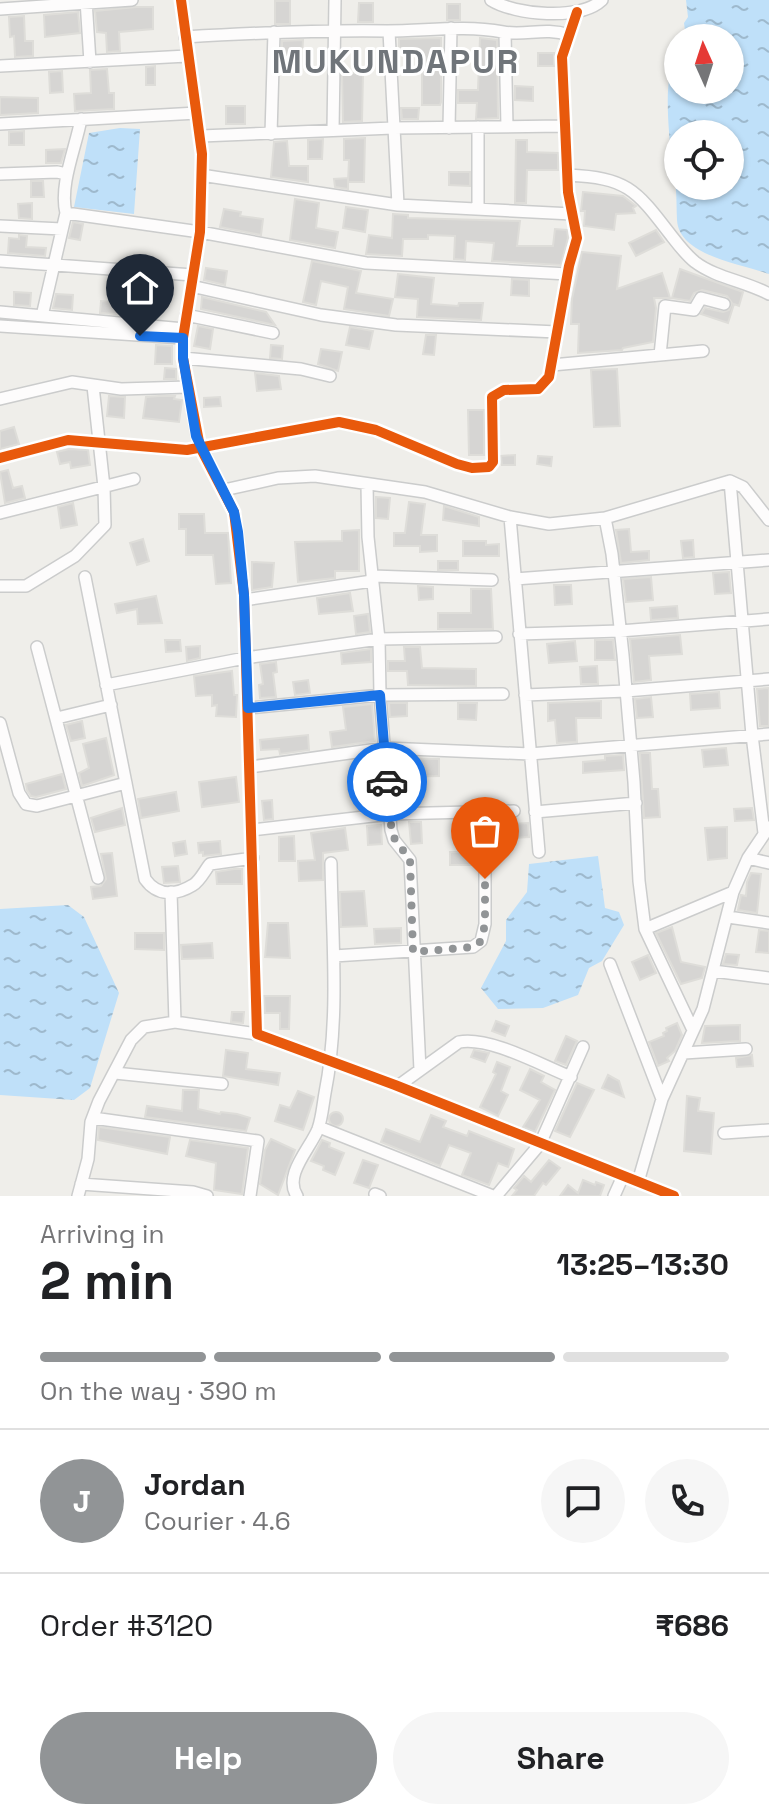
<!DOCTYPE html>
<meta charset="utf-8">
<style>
:root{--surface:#fff;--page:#f6f6f6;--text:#202124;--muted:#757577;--line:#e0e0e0;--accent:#919496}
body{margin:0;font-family:"Space Grotesk",sans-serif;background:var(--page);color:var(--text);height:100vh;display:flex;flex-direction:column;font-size:30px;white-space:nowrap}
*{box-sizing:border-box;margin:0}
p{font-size:26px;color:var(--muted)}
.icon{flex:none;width:44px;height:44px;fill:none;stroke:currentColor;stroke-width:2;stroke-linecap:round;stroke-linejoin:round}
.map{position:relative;height:1196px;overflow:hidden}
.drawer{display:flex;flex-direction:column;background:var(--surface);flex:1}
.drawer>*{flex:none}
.needle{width:52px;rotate:357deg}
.tools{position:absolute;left:664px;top:24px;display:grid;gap:16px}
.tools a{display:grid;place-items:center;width:80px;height:80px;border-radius:50%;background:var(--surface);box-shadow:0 2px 6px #0004;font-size:40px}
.pin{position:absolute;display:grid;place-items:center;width:68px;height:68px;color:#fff;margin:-82px -34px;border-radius:50% 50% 50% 0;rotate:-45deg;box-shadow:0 0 8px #0007}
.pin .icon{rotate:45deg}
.courier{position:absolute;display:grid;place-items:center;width:80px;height:80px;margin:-40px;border:6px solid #1a73e8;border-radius:50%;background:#fff;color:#222;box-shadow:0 2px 10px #0007}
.headline em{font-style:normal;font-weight:600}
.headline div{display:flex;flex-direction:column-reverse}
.headline{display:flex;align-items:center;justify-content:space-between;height:136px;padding:0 40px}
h1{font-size:52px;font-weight:600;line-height:60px}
.bar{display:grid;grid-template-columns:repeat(4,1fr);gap:12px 8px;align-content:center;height:96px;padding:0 40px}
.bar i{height:10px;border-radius:6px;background:var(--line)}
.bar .current{background:var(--accent)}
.bar p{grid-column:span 4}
.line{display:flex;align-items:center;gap:20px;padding:0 40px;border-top:2px solid var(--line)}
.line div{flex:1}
.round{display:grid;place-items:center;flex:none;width:84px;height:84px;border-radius:42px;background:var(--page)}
.action{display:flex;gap:16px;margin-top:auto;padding:16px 40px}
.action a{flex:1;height:92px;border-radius:48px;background:var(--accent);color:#fff;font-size:32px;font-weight:600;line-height:92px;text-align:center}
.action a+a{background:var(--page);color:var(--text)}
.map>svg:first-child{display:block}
</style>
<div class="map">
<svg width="769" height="1196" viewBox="0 0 769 1196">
<defs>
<pattern id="water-ripples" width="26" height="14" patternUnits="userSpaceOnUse" patternTransform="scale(2)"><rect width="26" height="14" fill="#bfe0f9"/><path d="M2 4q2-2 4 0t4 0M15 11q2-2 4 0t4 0" fill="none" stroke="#9eb9cd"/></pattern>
</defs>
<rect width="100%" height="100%" fill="#efeeea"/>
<path fill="url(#water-ripples)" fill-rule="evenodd" d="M686,0h83v274c-27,-10 -90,-18 -92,-54 -1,-22 1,-41 -9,-62l3,-2c-2,-27 -9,-81 7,-103v37h52v-52h-44l-2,-15 4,-6zM730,134v52h-52v-52z
M120,128l20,1 -6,85 -60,-7 15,-74z
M598,856l7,52 14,4 5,13 -22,36 -13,7 -11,27 -35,13 -45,1 -17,-21 25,-47v-21l21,-28 2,-28z
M68,905l16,12 35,76 -29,95 -16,12 -74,-5v-186z"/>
<path fill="#d6d5d3" stroke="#deddd9" stroke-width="2" d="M275,1h15v23h-15z
M359,3h14v19h-15z
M447,4h13v16h-13z
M136,7h17v22l-34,3 1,19 -13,1 -1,-19 -9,-1 -2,-21z
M78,12l2,21 -35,4 -1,-22z
M24,16l1,25h8v15l-18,1 -1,-21 -4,1 -1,-20z
M441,38v64l-1,3h-18v-52h-23v-14z
M480,38l17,2 1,78 -22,1 1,-16h-19v-13h20z
M303,40l-2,33h-19v-32z
M538,53h16v13h-16z
M155,66v19h-9v-18z
M107,69l2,24h5v16l-39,2 -1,-17 17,-1 -1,-23z
M62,71l1,21 -13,1 -1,-21z
M342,73h21l-1,48 -19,1z
M515,86l18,1v14l-18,-1z
M0,97l38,1v15l-38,2z
M226,106h19v18h-19z
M401,108h18l-1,11h-16z
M24,131v14h-15v-13z
M365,138l-1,44h-16l1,-22h-5v-21z
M323,139l-1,20h-14v-19z
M516,140h11v12l31,1v17h-31l-1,33h-11z
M287,141l2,25h19v16l-37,-5 3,-35z
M65,149l-4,14h-15v-13z
M449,172h21v14l-21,-1z
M348,178v11l-13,-2 -1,-8z
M31,181h12l1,16h-13z
M583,192l40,4 13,10 -3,2 2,5 -19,1 -2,16 -30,-4 1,-15h-4z
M295,199l24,4 -3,25 22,4 -3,16 -45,-8z
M32,203v16l-13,-1 -1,-14z
M346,207l22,3 -3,22 -22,-4z
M224,209l17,3 -1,4 23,3 -2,16 -41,-8z
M393,214l15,1v3l112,3 -3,25h36l2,-17 12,1 1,8 -7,27 -69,-4 2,-18 -28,-2 -1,19 -11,-1 1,-23 -27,-1v4h-25l-1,17 -36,-2 3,-19 23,3z
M73,222l10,2 -3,16 -11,-2z
M656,230l8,12 -28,14 -7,-13z
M19,235l8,1 -1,11 20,1 -1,8 -37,-3 1,-15 10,1z
M582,252l39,4 -4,33 45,-16 8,25h-16l2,10 -3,34 -30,6 -1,2 -44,3 1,-29h-8l1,-25z
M312,261l49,10 -5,22 37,6 -4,17 -45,-7 4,-22 -27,-6 -5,24 -13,-3z
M206,268l21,3 -2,14 -21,-5z
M680,269l63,23 -4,14 -5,-2 -6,19 -27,-9 4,-6 18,4 6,-2 3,-7 -5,-7 -25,-6 -8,3 -4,8 -18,-3z
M398,274l36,4 -3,26 27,2 1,-3h24l-2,17 -64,-3 1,-18 -23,-2z
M512,279l17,1v16l-18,-1z
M14,292l17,1 -1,13 -16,-1z
M56,294l17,1 -1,15 -19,-2z
M202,297l64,15 9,13 -74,-16z
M128,299l21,1 -1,16 -48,-3 1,-12 26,2z
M198,326l15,3 -3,20 -16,-3z
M350,327l23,4 -4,18 -23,-4z
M426,335h10l-2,20 -11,-1z
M156,345l16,1v18h-17z
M271,345l12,1 -1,13 -12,-1z
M321,349l21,3 -4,19 -20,-7z
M165,368l11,1v10h-12z
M617,369l3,57 -26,1 -3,-57z
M255,373l24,3 2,13 -24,2z
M109,396l16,1 -1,21 -17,-2z
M159,396h16l-1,3 8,1 -3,22 -36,-4 3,-21z
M220,397l1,9 -17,1v-9z
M468,410h16v45h-15z
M14,427l5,17 -19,5v-18z
M69,449l19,1 2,15 -19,3 -1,-6 -10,2 -3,-12z
M515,455v10h-13l-1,-9z
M538,456l14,1 -1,9 -14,-2z
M8,470l5,18 9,-2 3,12 -20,5 -5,-31z
M376,497l14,1 -2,21 -12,-1z
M409,502l16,2 -4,31h16v16l-17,1v-6h-26v-13h11z
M73,503l4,22 -16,3 -3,-21z
M444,506l35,11v9l-36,-6z
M179,514h25l1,19h23l3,50 -15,1 -3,-29h-27v-26h-7z
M629,529l2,23 18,-1v9l-28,3 -5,-33z
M359,530v41h-24v7l-37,4 -3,-40 47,-1v-10z
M143,539l6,22 -12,4 -7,-22z
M693,540l1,17 -11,1 -2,-17z
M463,541h23v4l13,-1v12h-36z
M438,561h20v9h-20z
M252,562l22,1 -2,24 -20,3z
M729,572l2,21 -16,1 -2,-21z
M651,577l2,23 -27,2 -3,-23z
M554,585h17l1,19 -17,1z
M418,586l15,1v12l-14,1z
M471,589h20l2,40h-55v-16h33z
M350,593l3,18 -34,3 -2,-16z
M156,596l6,27 -24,1 -1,-15 -20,4 -2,-9z
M677,606l1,12 -27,2 -1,-12z
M368,614l2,18 -14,2 -2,-18z
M680,635l2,19 -33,2 2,24 -17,2 -4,-43z
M165,640h15l1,11 -15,1z
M595,640h18l2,20h-20z
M575,641l2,20 -28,2 -2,-19z
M200,646v12l-13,3 -1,-14z
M404,647h16l2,21 54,1v17l-68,-1 -1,-14h-19v-10h17z
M371,649v13l-29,2 -1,-11z
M276,662l1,10 -4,1 3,24 -16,1 -1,-13 4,-1 -3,-20z
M597,666l1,18h-17l-1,-17z
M232,671l2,24h3l-1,22 -20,-1 1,-11 -5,1v-11l-16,1 -2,-20z
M308,680l2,13 -15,2 -2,-13z
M769,688v38h-9l-3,-37z
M719,692l1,16 -29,2 -1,-16z
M651,697l2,20 -16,1 -2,-19z
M601,701v17h-25l1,24 -20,1 -2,-23 -7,1v-18z
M389,703h18v13l-17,1z
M458,703h19l-1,17 -18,-1z
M372,704l3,37 -43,6 -2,-15 16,-2 -3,-23z
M82,721l3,17 -14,3 -5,-16z
M308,735l1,15 -29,4 -1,-5 -18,1 -1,-10z
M106,738l8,37 -32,11 -3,-13 10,-5 -6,-24z
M726,748l2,17 -24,2 -2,-17z
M640,753h10l2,36h6l2,28 -16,1z
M623,755l1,15 -41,3v-11l22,-2v-4z
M394,758l45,1v17l-44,1z
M62,774l4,15 -30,8 -5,-1 -4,-6 -1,-6z
M236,777l3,25 -37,5 -3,-25z
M176,792l3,19 -38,7 -3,-19z
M272,800l1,19 -9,1 -2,-19z
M122,808l3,17 -30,7 -4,-14z
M752,808l2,12 -19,1 -1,-12z
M409,822h12l1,21 -11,1z
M528,823l1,14 -16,1 -1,-14z
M381,825l1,19 -14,1 -1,-19z
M727,827v31l-19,2 -3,-32z
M345,828l3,22 -25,3v27l-24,1 -1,-20 17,-1 -4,-27z
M294,836l1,25h-16v-24z
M185,841l2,13 -12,2 -2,-13z
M220,841l1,13 -18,2v-4l-4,1 -1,-10z
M450,852h23v13h-23z
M112,853l5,43 -24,3 -2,-12 10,-1 5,-7 -5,-25z
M178,866l2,16 -16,1 -2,-16z
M234,869h8v15h-25l-1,-12z
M751,873l10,1 -4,39 -19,-3 3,-15 5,1 1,-14z
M364,891l3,35 -26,1 -1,-35z
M268,923h20l2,35 -25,-1z
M672,927l9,35 24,5 -3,11 -21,6 -25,-51z
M401,928v15l-26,1 -1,-15z
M759,930l10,1v22l-13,-1z
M135,933h29v17l-29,-1z
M212,943l1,15 -31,1 -1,-14z
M726,954l13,1 -2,10 -14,-1z
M648,955l8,18 -16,7 -8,-18z
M264,996h26l-1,33h-9v-16h-15z
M232,1012h12l-1,11 -12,-1z
M496,1021l13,5 -4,10 -13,-5z
M677,1023l5,12 -7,16 -8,7 2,3 -11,5 -9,-24 15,-6 -1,-3 4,-2 -1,-3z
M740,1025v16l-38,2 3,-17z
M566,1036l11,5 -11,24 -11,-4z
M226,1050l22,3 -2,16 34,4 -2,12 -55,-9z
M474,1050l15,3 -4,9 -14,-5z
M752,1055l1,11 -16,1 -1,-9z
M497,1062l13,5 -9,24 7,4 -10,21 -18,-9 16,-33 -3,-2z
M530,1069l14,7 -3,6 14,8 -20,42 -12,-5 17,-27 -20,-10z
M608,1075l11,6 5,16 -22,-9z
M577,1083l17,7 -24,47 -15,-6z
M183,1090h16l-1,19 22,5 1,-2 16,2 13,4 -4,13 -101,-14 2,-11 35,5z
M298,1091l16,6 -11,33 -28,-9 5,-16 10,3z
M687,1096l13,2 -2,13 16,2 -3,41 -27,-3z
M329 1119a7 7 0 1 1 14 0a7 7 0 1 1-14 0Z
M431,1115l15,6 -3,6 24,9 2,-5 45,18 -6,18 -10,-4 -9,22 -27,-10 9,-22 -22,-8 -9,21 -59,-24 5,-13 34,13z
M99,1127l71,10 -3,17 -69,-14z
M271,1139l24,11 -17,45 -18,-11 5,-34z
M190,1140l58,8 -6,46 -28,-4 2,-27 -30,-7z
M322,1140l8,3 -1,4 15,6 -9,22 -12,-5 1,-4 -13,-5z
M363,1160l15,5 -9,23 -15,-5z
M549,1160l11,8 -14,17 -3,-2 -9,13h-22l5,-6 -3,-2 10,-12 7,6z
M583,1180l12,5 1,-3 8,3 -4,11h-40l8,-11 10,8z"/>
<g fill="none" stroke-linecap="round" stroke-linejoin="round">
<defs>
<path id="street" d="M86,0l4,62
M181,0l21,154 -2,78 -17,106v20l17,89 34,65 10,83 13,439 138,51 279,111
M491,0c24,15 89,21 111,0
M0,9l132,-9
M389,31l9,174
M505,33l2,94
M185,37c67,-4 134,-7 202,-6 39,0 77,-6 116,1 23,4 42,-5 66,3
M0,66l187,-10
M0,124l197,-11
M449,128l2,-100
M333,130l2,-130
M271,134l3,-102
M201,136l192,-8 171,-2
M0,174l57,-2 10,2
M201,175l197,30 174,9
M568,175c58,3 67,13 102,59 7,9 15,20 25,28 21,16 50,19 74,32
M478,209v-82
M66,213l134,19 166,31 202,11
M0,226l62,3
M0,261l193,14
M191,286l130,29 75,10 161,7
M0,312l184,17
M186,315l87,18
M42,316l24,-103c-7,-28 10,-66 15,-94
M0,326l183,12
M660,355l5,-49 29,4 7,-12 23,6
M183,358l118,11 29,7
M552,365l151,-14
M0,399l72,-17 49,7 67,-2
M0,458l68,-18 119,10 152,-28 37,8 81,34 15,4 17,-1 4,-5 -1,-65 12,-7 34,-1 11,-12 20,-111 8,-28 -9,-46 -6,-135 15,-45
M730,481l22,254 12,98
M367,485l1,52 11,102 1,56 11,135 3,10 16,20 10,210
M224,490l54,-12 37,-2 110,16 85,25 39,7 56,-6 125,-37 13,6 26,33
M0,513l134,-34
M510,517l29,335
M605,518l7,36 11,101 11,127 5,99 6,48 48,101
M372,576l120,4
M85,577l60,302c12,17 30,17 48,6 7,-4 12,-15 17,-21l43,-6
M515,579l254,-19
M0,586h26l49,-30 30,-31 -1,-38 -11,-101
M244,600l128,-19
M519,634l101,-3 149,-12
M37,647l61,231
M106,685l139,-27 134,-19 117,-2
M525,695l101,-4 143,-12
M248,708l132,-13 123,-1
M57,718l54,-13
M0,723l19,70 7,11 11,2 89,-23
M250,767l135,-19 145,6 239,-20
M535,812l101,-9
M252,830l138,-16 124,-3
M748,858l21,5
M171,892l4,130 82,12
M728,917l41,6
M645,929l88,-37
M334,956l139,-9 8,-6 4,-17v-68
M610,964l52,135
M713,971l56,7
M684,1053l62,-4
M115,1073l107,11
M398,1086l61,-44c30,-6 82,23 112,35
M93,1118l165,23 -8,55
M319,1127l174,69
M724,1133l45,-3
M638,1182l24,-83 41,-90 30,-117 15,-34 21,-31
M81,1184l112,8 14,4
M375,1194l5,2
M78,1196l10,-37 3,-37 8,-21 32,-61 13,-13 31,-5
M297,1196c-14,-21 13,-47 21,-67 4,-11 5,-25 7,-36 15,-75 7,-154 6,-230
M496,1196l44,-52 43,-97
M614,1196l9,-20"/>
</defs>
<use href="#street" stroke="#cbcccc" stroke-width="14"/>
<use href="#street" stroke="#fdfcfc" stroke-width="11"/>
<defs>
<path id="cycleway" d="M181,0l21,154 -2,78 -17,106v20l17,89 34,65 10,83 13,439 138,51 279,111
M0,458l68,-18 119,10 152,-28 37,8 81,34 15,4 17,-1 4,-5 -1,-65 12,-7 34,-1 11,-12 20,-111 8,-28 -9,-46 -6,-135 15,-45"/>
</defs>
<use href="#cycleway" stroke="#fff" stroke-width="15"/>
<use href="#cycleway" stroke="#e8590c" stroke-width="10"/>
</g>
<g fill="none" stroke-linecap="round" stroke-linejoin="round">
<path stroke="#919496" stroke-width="8" stroke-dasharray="0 14.4" d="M387,782l5,53 18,25 3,92 60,-5 8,-6 4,-17v-45"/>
<path stroke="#1a73e8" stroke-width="10" d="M140,336l43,2v20l13,78 38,76 4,20 6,63 4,113 132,-13 7,87"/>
</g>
<g text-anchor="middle" stroke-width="6" stroke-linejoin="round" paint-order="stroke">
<g font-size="34" font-weight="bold" letter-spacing="2" fill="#70757a" stroke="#fff">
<text x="396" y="73">MUKUNDAPUR</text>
</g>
</g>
</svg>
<div class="tools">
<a><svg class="needle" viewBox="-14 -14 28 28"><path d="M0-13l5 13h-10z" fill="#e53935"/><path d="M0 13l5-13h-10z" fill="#757577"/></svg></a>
<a><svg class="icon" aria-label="locate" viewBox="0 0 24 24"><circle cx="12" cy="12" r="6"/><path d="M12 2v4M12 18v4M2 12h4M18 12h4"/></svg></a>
</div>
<div class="pin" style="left:485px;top:879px;background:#ea580c"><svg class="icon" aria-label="bag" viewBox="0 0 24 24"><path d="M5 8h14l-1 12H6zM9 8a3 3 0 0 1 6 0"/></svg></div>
<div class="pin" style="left:140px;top:336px;background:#1f2937"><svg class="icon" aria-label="home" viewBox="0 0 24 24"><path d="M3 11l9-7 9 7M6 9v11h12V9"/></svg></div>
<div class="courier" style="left:387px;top:782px"><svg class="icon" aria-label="car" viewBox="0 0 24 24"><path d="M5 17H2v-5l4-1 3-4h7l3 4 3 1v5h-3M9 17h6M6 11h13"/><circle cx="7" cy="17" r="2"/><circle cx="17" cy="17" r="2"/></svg></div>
</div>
<section class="drawer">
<div class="headline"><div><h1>2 min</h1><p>Arriving in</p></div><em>13:25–13:30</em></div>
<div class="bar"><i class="current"></i><i class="current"></i><i class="current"></i><i></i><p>On the way · 390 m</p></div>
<div class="line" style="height:144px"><b class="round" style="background:var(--accent);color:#fff">J</b><div><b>Jordan</b><p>Courier · 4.6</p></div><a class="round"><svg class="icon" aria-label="chat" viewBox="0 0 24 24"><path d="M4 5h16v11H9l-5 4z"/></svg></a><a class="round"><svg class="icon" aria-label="phone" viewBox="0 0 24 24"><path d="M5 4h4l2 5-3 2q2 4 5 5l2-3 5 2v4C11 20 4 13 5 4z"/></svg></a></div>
<div class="line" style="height:104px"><div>Order #3120</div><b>₹686</b></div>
<div class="action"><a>Help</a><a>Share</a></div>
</section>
